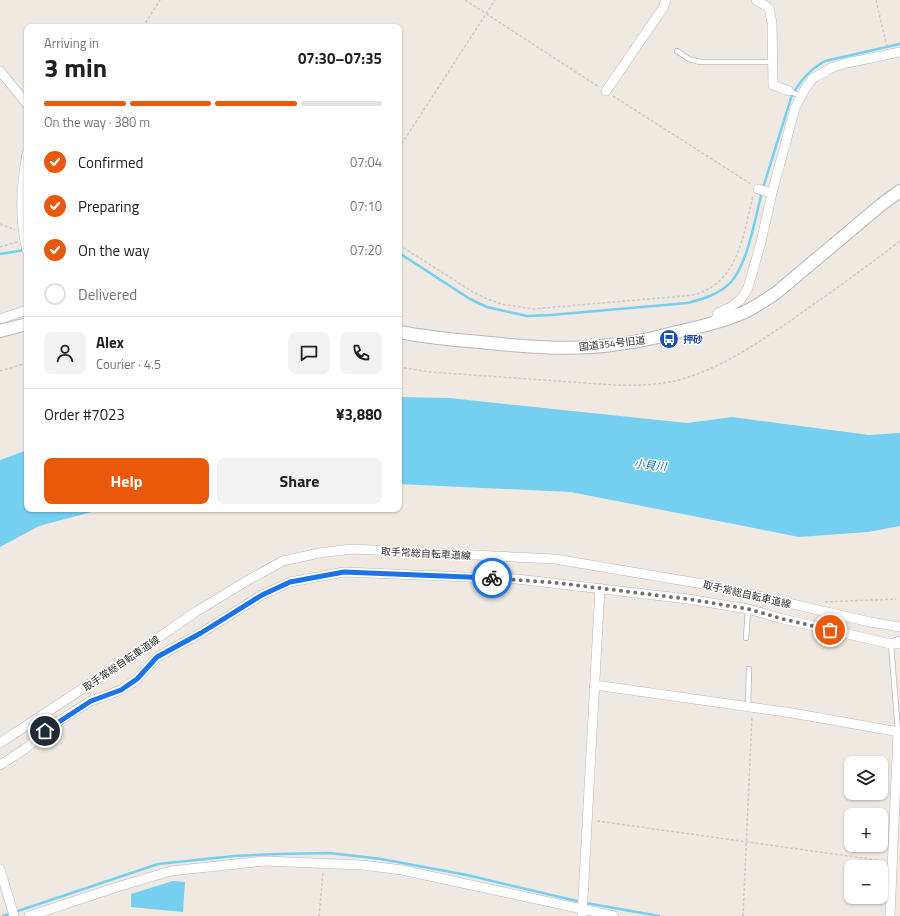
<!DOCTYPE html>
<meta charset="utf-8">
<style>
:root{--surface:#fff;--page:#f2f2f2;--text:#202124;--muted:#757577;--line:#e0e0e0;--accent:#ea580c}
body{margin:0;font-family:"Titillium Web","Noto Sans JP",sans-serif;background:var(--page);color:var(--text);height:100vh;display:flex;flex-direction:column;font-size:15px;white-space:nowrap}
*{box-sizing:border-box;margin:0}
p{font-size:13px;color:var(--muted)}
.icon{flex:none;width:22px;height:22px;fill:none;stroke:currentColor;stroke-width:2;stroke-linecap:round;stroke-linejoin:round}
.map{position:relative;flex:1;overflow:hidden}
.details{position:absolute;left:24px;top:24px;width:378px;height:488px;display:flex;flex-direction:column;background:var(--surface);border-radius:8px;box-shadow:0 1px 3px #0004}
.details>*{flex:none}
.tools{position:absolute;left:844px;top:756px;display:grid;gap:8px}
.tools a{display:grid;place-items:center;width:44px;height:44px;border-radius:8px;background:var(--surface);box-shadow:0 1px 3px #0004;font-size:20px}
.pin{position:absolute;display:grid;place-items:center;width:34px;height:34px;color:#fff;margin:-17px;border:2px solid #fff;border-radius:50%;box-shadow:0 1px 4px #0007}
.courier{position:absolute;display:grid;place-items:center;width:40px;height:40px;margin:-20px;border:3px solid #1a73e8;border-radius:50%;background:#fff;color:#222;box-shadow:0 1px 5px #0007}
.headline em{font-style:normal;font-weight:700}
.headline div{display:flex;flex-direction:column-reverse}
.headline{display:flex;align-items:center;justify-content:space-between;height:68px;padding:0 20px}
h1{font-size:26px;font-weight:700;line-height:30px}
.bar{display:grid;grid-template-columns:repeat(4,1fr);gap:6px 4px;align-content:center;height:48px;padding:0 20px}
.bar i{height:5px;border-radius:3px;background:var(--line)}
.bar .selected{background:var(--accent)}
.bar p{grid-column:span 4}
.line{display:flex;align-items:center;gap:10px;padding:0 20px;border-top:1px solid var(--line)}
.line div{flex:1}
.round{display:grid;place-items:center;flex:none;width:42px;height:42px;border-radius:8px;background:var(--page)}
ol{padding:0 20px;list-style:none}
li{display:flex;align-items:center;gap:12px;height:44px}
li p{margin-inline-start:auto}
li .icon{padding:4px;border-radius:50%;background:var(--accent);color:#fff;stroke-width:4}
li:last-child{color:var(--muted)}
li i{width:22px;height:22px;border:2px solid var(--line);border-radius:50%}
.action{display:flex;gap:8px;margin-top:auto;padding:8px 20px}
.action a{flex:1;height:46px;border-radius:8px;background:var(--accent);color:#fff;font-size:16px;font-weight:700;line-height:46px;text-align:center}
.action a+a{background:var(--page);color:var(--text)}
.map>svg:first-child{display:block}
</style>
<div class="map">
<svg width="900" height="916" viewBox="0 0 900 916">
<rect width="100%" height="100%" fill="#efe9e1"/>
<path fill="#75cff0" d="M399,397l50,1 238,25 45,-6 137,18 31,-2v93l-32,6 -69,5 -228,-45 -172,-8z
M27,450v59h76l-64,17 -39,21v-87z
M173,881l12,1 -2,30 -52,-5v-13z"/>
<g fill="none" stroke-linecap="round" stroke-linejoin="round">
<path stroke="#75cff0" stroke-width="2.5" d="M763,188l28,-90c8,-17 18,-28 34,-37l75,-17
M399,253l71,46 17,8 40,9 24,-1 136,-12c16,-4 33,-9 44,-21 17,-19 24,-64 31,-90
M0,254l25,-4
M586,903l73,13
M15,912l143,-48 76,-8 44,-2 52,-1 51,6 86,16 114,27
M3,916l7,-2"/>
<defs>
<path id="lane" d="M677,51l12,8 11,3h72
M789,91l11,5
M746,638l2,-29
M748,707l1,-38
M898,732l-7,-88 2,-3 7,-2"/>
<path id="street" d="M756,0l13,8 3,15 1,62 16,6
M0,71l27,33
M606,91l57,-83 3,-8
M27,153c-6,35 -8,63 0,98
M758,189l14,4
M0,319l27,-9
M715,323l3,-10 13,-6 10,-8 7,-11 13,-46 11,-49 23,-85 10,-19 7,-10 21,-12 14,-4 53,-11
M595,685l197,28 108,19
M0,743l120,-79 77,-53 53,-32 33,-18 36,-8 33,-4 203,10 160,27 155,36 30,5
M0,765l25,-16 29,-25 37,-23 30,-11 16,-11 20,-22 44,-24 61,-38 28,-13 54,-10 173,7 171,20 60,10 35,10 108,25h9
M0,869l14,47
M29,916l88,-29 54,-16 93,-10 98,4 40,5 212,46
M582,916l18,-328
M890,916l8,-184"/>
<path id="secondary" d="M0,331l27,-7
M399,332c27,5 54,8 81,10 46,5 93,9 139,2 18,-2 36,-6 54,-11 22,-5 46,-10 67,-19 13,-5 25,-14 36,-21l106,-89 18,-13"/>
</defs>
<use href="#lane" stroke="#b4b7c1" stroke-width="6"/>
<use href="#street" stroke="#b4b7c1" stroke-width="10"/>
<use href="#secondary" stroke="#b4b7c1" stroke-width="14"/>
<path stroke="#c9c9c9" stroke-width="1.5" stroke-dasharray="3 2" stroke-linecap="butt" d="M465,0l134,87
M876,0l11,47
M143,27l17,-27
M613,96l138,88
M399,148l96,-148
M0,224l15,6
M399,245l74,47 14,7 15,5 30,5 152,-13c5,-1 11,-1 16,-3 39,-15 44,-61 53,-97
M0,247l17,-5
M399,367l31,5 184,13c25,1 51,0 75,-8 36,-12 69,-34 101,-56 37,-26 74,-52 110,-80
M0,371l27,-8
M825,602l71,-3
M597,821l287,40
M319,916l4,-44
M743,916l9,-200"/>
<use href="#lane" stroke="#fff" stroke-width="4.5"/>
<use href="#street" stroke="#fff" stroke-width="9"/>
<use href="#secondary" stroke="#fff" stroke-width="12"/>
</g>
<g fill="none" stroke-linecap="round" stroke-linejoin="round">
<path stroke="#726f6d" stroke-width="4" stroke-dasharray="0 7.2" d="M492,578l66,5 130,16 60,10 35,10 47,11"/>
<path stroke="#1a73e8" stroke-width="5" d="M45,731l46,-30 30,-11 16,-11 20,-22 44,-24 61,-38 28,-13 54,-10 148,6"/>
</g>
<defs>
<symbol id="bus-disc" viewBox="-11 -11 22 22"><circle r="9.5" fill="#1a4fb4" stroke="#fff"/><path d="M-5-6H5V4H4V6H2V4H-2V6H-4V4H-5ZM-3.5-4V0h7V-4ZM-3.5 1.2v1.5H-2V1.2ZM2 1.2v1.5H3.5V1.2Z" fill="#fff"/></symbol>
</defs>
<g fill-rule="evenodd">
<use href="#bus-disc" x="658" y="328" width="22" height="22"/>
</g>
<g text-anchor="middle" stroke-width="3" stroke-linejoin="round" paint-order="stroke">
<g font-size="10" font-weight="bold" fill="#164399" stroke="#fff" text-anchor="start">
<text x="683" y="343">押砂</text>
</g>
<g font-size="10" fill="#2e2e2e" stroke="#fff">
<text transform="translate(612 343) rotate(-6)" y="4">国道354号旧道</text>
<text transform="translate(426 553) rotate(3)" y="4">取手常総自転車道線</text>
<text transform="translate(747 594) rotate(13)" y="4">取手常総自転車道線</text>
<text transform="translate(121 663) rotate(-34)" y="4">取手常総自転車道線</text>
</g>
<g font-size="11" font-style="italic" fill="#0d6fa3" stroke="#fff">
<text transform="translate(650 465) rotate(6)" y="4">小貝川</text>
</g>
</g>
</svg>
<div class="tools">
<a><svg class="icon" aria-label="layers" viewBox="0 0 24 24"><path d="M12 4l9 5-9 5-9-5zM3 14l9 5 9-5"/></svg></a>
<a>+</a>
<a>−</a>
</div>
<div class="pin" style="left:830px;top:630px;background:#ea580c"><svg class="icon" aria-label="bag" viewBox="0 0 24 24"><path d="M5 8h14l-1 12H6zM9 8a3 3 0 0 1 6 0"/></svg></div>
<div class="pin" style="left:45px;top:731px;background:#1f2937"><svg class="icon" aria-label="home" viewBox="0 0 24 24"><path d="M3 11l9-7 9 7M6 9v11h12V9"/></svg></div>
<div class="courier" style="left:492px;top:578px"><svg class="icon" aria-label="bike" viewBox="0 0 24 24"><circle cx="6" cy="16" r="4"/><circle cx="18" cy="16" r="4"/><path d="M6 16l4-8h5l3 8M10 8l3 8H6M13 5h3"/></svg></div>
<section class="details">
<div class="headline"><div><h1>3 min</h1><p>Arriving in</p></div><em>07:30–07:35</em></div>
<div class="bar"><i class="selected"></i><i class="selected"></i><i class="selected"></i><i></i><p>On the way · 380 m</p></div>
<ol>
<li><svg class="icon" aria-label="check" viewBox="0 0 24 24"><path d="M5 12l5 5 9-10"/></svg>Confirmed<p>07:04</p></li>
<li><svg class="icon" aria-label="check" viewBox="0 0 24 24"><path d="M5 12l5 5 9-10"/></svg>Preparing<p>07:10</p></li>
<li><svg class="icon" aria-label="check" viewBox="0 0 24 24"><path d="M5 12l5 5 9-10"/></svg>On the way<p>07:20</p></li>
<li><i></i>Delivered</li>
</ol>
<div class="line" style="height:72px"><a class="round"><svg class="icon" aria-label="person" viewBox="0 0 24 24"><circle cx="12" cy="8" r="4"/><path d="M4 21q1-7 8-7t8 7"/></svg></a><div><b>Alex</b><p>Courier · 4.5</p></div><a class="round"><svg class="icon" aria-label="chat" viewBox="0 0 24 24"><path d="M4 5h16v11H9l-5 4z"/></svg></a><a class="round"><svg class="icon" aria-label="phone" viewBox="0 0 24 24"><path d="M5 4h4l2 5-3 2q2 4 5 5l2-3 5 2v4C11 20 4 13 5 4z"/></svg></a></div>
<div class="line" style="height:52px"><div>Order #7023</div><b>¥3,880</b></div>
<div class="action"><a>Help</a><a>Share</a></div>
</section>
</div>
